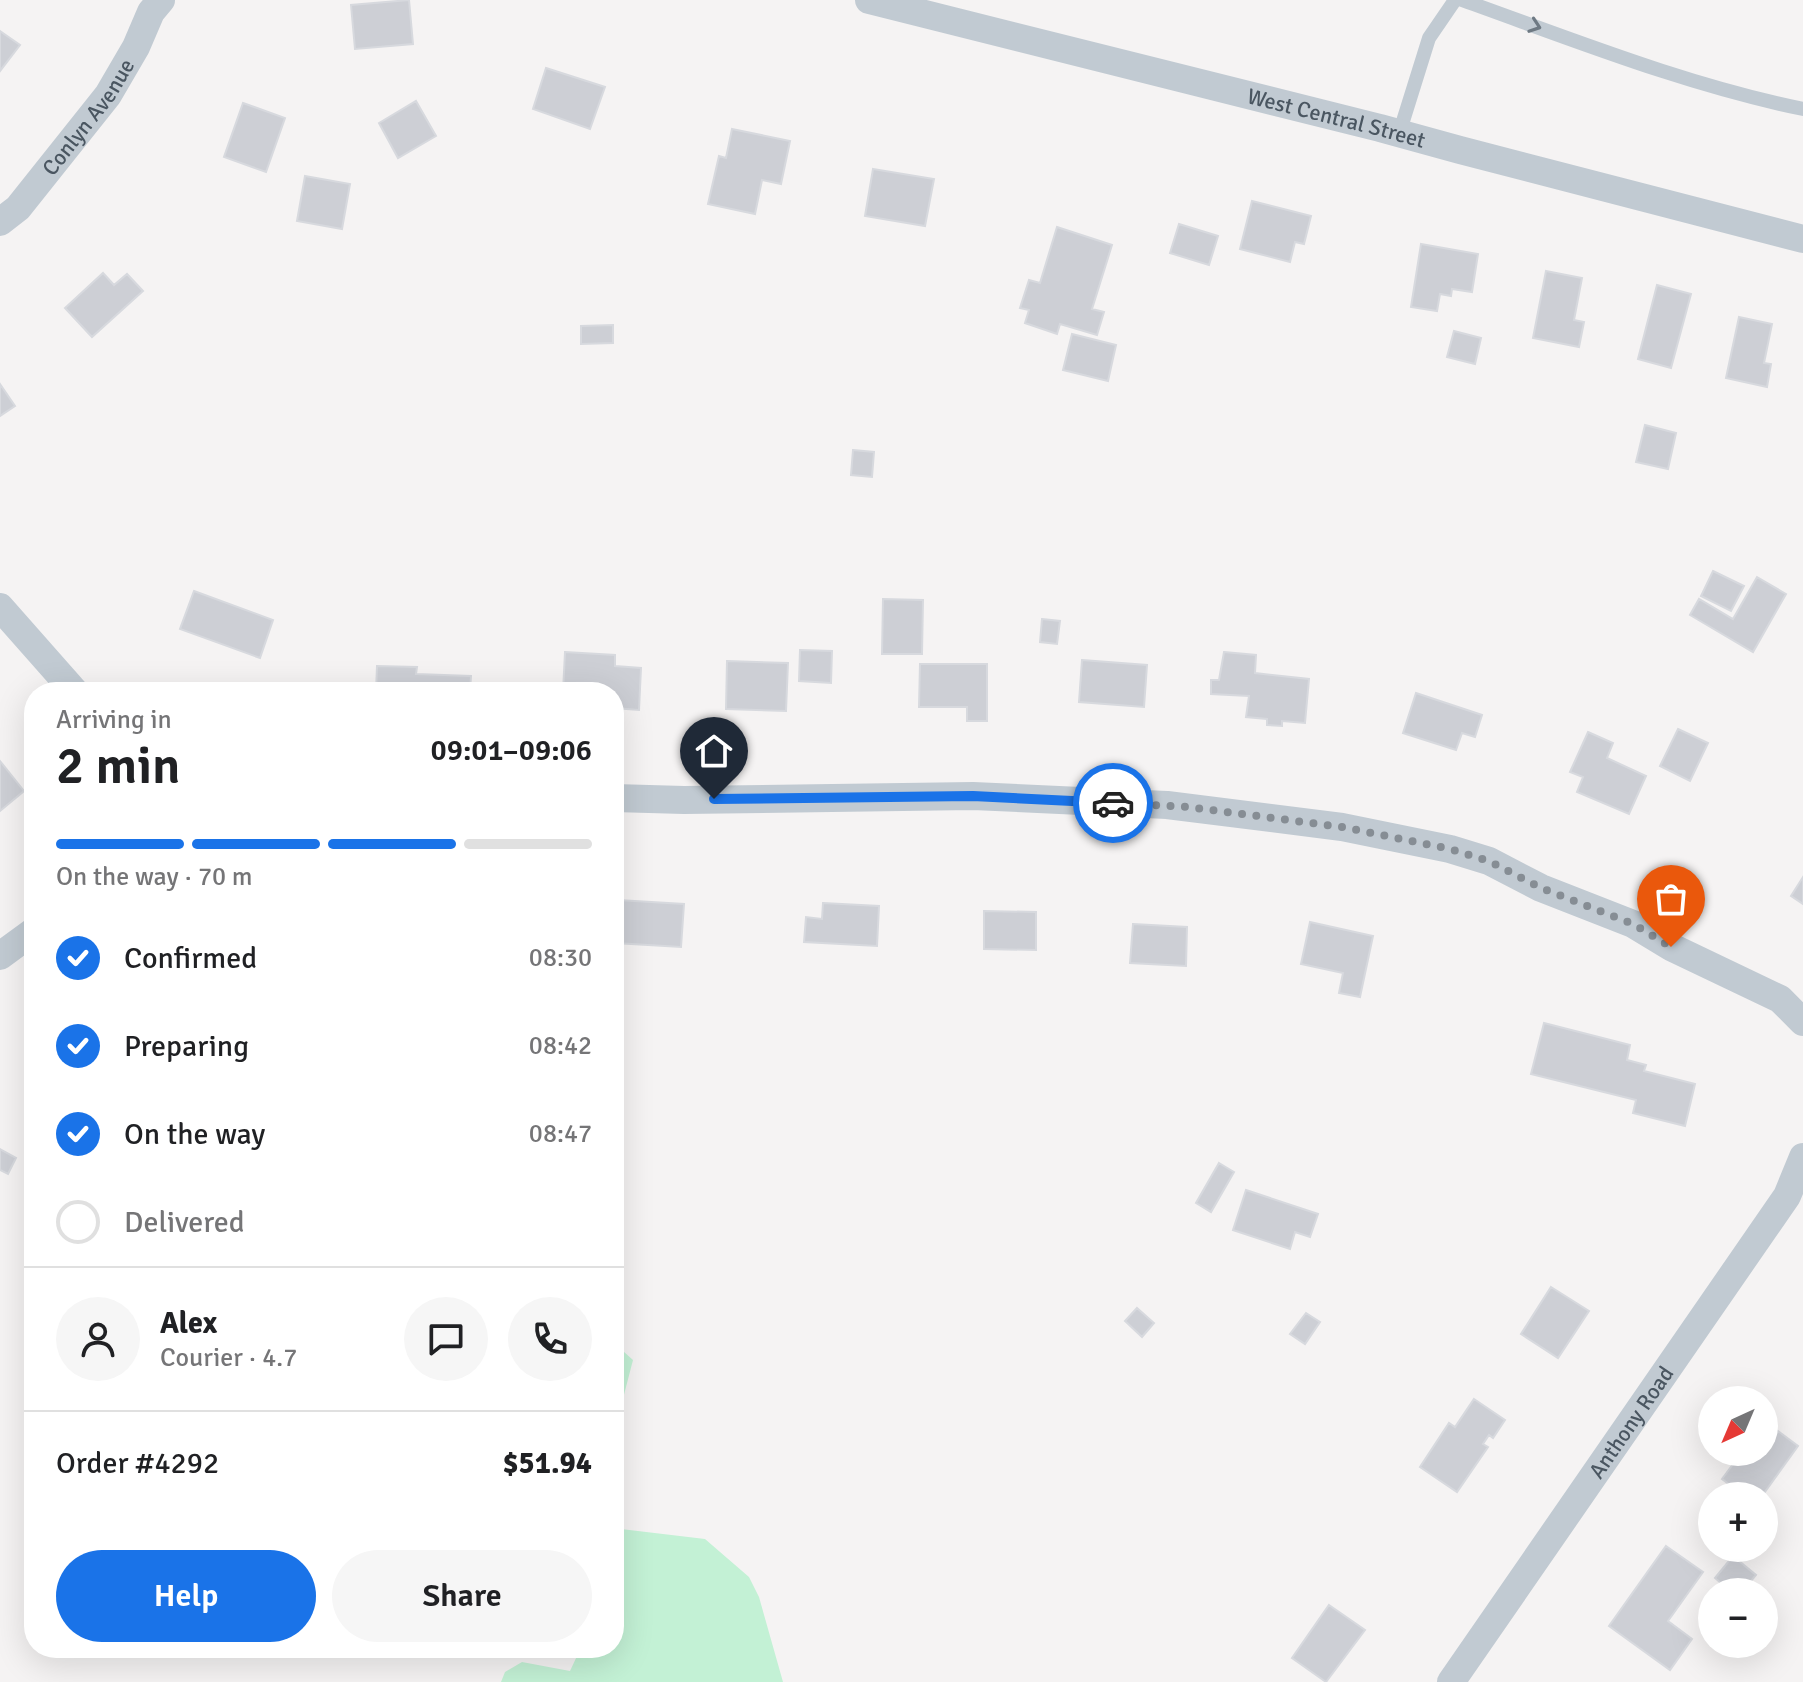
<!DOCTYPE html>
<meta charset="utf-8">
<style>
:root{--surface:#fff;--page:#f6f6f6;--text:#202124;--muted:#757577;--line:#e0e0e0;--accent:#1a73e8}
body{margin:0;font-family:Signika,sans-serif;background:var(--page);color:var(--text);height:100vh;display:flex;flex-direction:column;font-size:30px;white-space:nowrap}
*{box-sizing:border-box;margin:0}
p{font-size:26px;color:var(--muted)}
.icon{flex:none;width:44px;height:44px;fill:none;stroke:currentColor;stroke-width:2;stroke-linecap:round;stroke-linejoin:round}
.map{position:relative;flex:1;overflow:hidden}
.panel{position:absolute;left:24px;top:682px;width:600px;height:976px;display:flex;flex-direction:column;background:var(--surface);border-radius:32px;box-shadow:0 8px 32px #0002}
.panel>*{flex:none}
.needle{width:52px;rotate:224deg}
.tools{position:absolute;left:1698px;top:1386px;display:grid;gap:16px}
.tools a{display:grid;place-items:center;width:80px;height:80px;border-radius:50%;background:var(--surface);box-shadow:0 8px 32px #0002;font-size:40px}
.pin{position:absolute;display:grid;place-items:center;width:68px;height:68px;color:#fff;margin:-82px -34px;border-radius:50% 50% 50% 0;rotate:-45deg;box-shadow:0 0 8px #0007}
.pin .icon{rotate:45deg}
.courier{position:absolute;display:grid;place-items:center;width:80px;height:80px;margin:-40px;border:6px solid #1a73e8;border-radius:50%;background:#fff;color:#222;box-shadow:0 2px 10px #0007}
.headline em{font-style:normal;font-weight:600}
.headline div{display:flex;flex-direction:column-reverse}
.headline{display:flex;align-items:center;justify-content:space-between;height:136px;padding:0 32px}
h1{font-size:52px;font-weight:600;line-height:60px}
.bar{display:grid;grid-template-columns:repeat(4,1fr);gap:12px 8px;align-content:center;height:96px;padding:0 32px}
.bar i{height:10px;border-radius:6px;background:var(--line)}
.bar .active{background:var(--accent)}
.bar p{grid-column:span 4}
.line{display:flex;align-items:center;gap:20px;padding:0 32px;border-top:2px solid var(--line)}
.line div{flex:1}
.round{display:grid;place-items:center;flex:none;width:84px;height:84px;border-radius:42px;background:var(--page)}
ol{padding:0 32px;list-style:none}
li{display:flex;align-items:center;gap:24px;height:88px}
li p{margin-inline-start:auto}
li .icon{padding:8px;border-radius:50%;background:var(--accent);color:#fff;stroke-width:4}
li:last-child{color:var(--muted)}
li i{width:44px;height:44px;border:4px solid var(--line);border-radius:50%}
.cta{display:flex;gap:16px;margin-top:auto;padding:16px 32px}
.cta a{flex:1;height:92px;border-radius:48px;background:var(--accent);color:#fff;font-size:32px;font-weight:600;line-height:92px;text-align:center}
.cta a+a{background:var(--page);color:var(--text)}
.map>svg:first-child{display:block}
</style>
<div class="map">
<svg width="1803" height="1682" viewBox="0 0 1803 1682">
<rect width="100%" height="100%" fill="#f5f3f3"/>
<path fill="#c3f1d5" d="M614,1343l19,17 -14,54 -5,5z
M614,1520l7,9 84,10 44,38 10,20 24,85h-282l4,-10 17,-10 48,9 7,-15 -1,-8h38z"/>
<path fill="#cdcfd5" stroke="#d7d9de" stroke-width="2" d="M409,0l4,44 -58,5 -4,-44z
M0,31l20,14 -20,26z
M546,68l59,19 -15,42 -57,-20z
M416,101l20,35 -38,22 -19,-35z
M243,103l42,15 -19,54 -42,-15z
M732,129l58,12 -9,43 -19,-4 -7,34 -47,-10 11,-48 7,2z
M873,169l61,10 -9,47 -60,-10z
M305,176l45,8 -8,45 -45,-8z
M1252,201l59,15 -7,28 -9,-2 -5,20 -50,-13z
M1179,224l39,12 -9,29 -39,-12z
M1057,227l55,18 -20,64 12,3 -7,23 -37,-11 -3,10 -32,-11 4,-13 -9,-2 9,-28 11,3z
M1421,244l57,10 -6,38 -20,-3 -1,7 -11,-2 -3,17 -26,-4z
M1546,271l36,7 -8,42 10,2 -5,25 -46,-9z
M103,273l11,12 13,-11 16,17 -51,46 -27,-29z
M1657,285l34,9 -20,74 -33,-9z
M1739,317l33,7 -8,39 7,1 -4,23 -41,-9z
M613,325v18l-32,1v-18z
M1454,331l27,7 -6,26 -28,-7z
M1072,334l44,11 -8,36 -45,-11z
M0,384l15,22 -15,10z
M1645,425l31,8 -8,36 -32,-7z
M853,450l21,2 -2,25 -21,-2z
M1713,571l31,15 -13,25 -30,-15z
M1757,577l29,17 -33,58 -63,-37 9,-16 34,20z
M194,591l79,29 -13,38 -80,-29z
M883,599l40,1 -1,54h-40z
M1042,619l18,2 -3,23 -17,-2z
M800,650l32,1 -1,32 -32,-2z
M565,652l50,3v11l26,2 -2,42 -25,-2v-16h-51z
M1224,652l32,3 -1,18 54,6 -4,44 -23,-2v5l-15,-1v-6l-21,-2 3,-21 -38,-2v-14h8z
M1082,660l65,5 -3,42 -65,-5z
M727,661l61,2 -2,48 -60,-2z
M920,664h67v57h-20v-14h-48z
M377,666l40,1 -1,7 55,2 -1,16h-94z
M1416,693l66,22 -7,22 -13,-4 -6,17 -53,-17z
M1678,729l30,14 -18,38 -30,-15z
M1588,732l25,11 -6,15 39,18 -17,38 -52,-22 6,-15 -13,-5z
M0,761l24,30 -24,20z
M1803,877v27l-12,-8z
M618,900l66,4 -3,43 -66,-4z
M823,903l56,3 -2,40 -73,-4 2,-25 16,2z
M984,911l52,1v38l-52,-1z
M1310,922l63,14 -13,61 -21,-4 4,-20 -42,-9z
M1133,924l54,3 -1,39 -56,-3z
M1544,1023l86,22 -3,15 19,5 -2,6 51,13 -10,42 -52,-13 3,-13 -105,-26z
M0,1149l16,9 -8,16 -8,-4z
M1219,1163l15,9 -23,40 -15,-9z
M1246,1190l72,24 -8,23 -15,-5 -5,17 -57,-19z
M1551,1287l38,24 -31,47 -37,-24z
M1137,1308l17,15 -12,14 -17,-16z
M1306,1313l14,9 -15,22 -15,-10z
M1474,1399l31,21 -12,18 -4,-3 -6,9 5,3 -31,45 -37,-25 29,-44 6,4z
M1778,1431l20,15 -36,50h-17l-23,-17 20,-27h22v-6l2,1z
M1666,1546l37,26 -35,49 24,18 -22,31 -61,-44z
M1733,1556l23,19 -14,17h-11l-16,-14z
M1329,1605l36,25 -39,52 -34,-24z"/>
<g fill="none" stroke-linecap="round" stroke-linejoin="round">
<path stroke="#c1cad2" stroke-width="14" d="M1462,0c112,40 224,85 341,109
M1399,134l30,-96 26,-38"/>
<g stroke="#c1cad2" stroke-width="28">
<path id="s1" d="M869,0l511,128 80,22 343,89"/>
<path id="s2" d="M0,222l18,-14 90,-113 28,-48 15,-35 10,-12"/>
<path d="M0,607l75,85"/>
<path d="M614,798l70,2 289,-4 194,9 175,22 108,22 39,12 52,27 92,36 38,23 109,52 23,23"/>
<path d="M0,956l34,-25"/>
<path id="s3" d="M1451,1682l336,-486 16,-39"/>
</g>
</g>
<defs><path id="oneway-chevron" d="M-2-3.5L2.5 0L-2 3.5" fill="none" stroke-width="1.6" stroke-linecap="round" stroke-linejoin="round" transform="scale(2)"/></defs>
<use stroke="#6e7983" href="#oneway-chevron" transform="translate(1535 26) rotate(19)"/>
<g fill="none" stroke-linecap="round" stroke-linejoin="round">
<path stroke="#868d94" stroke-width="8" stroke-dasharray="0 14.4" d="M1113,803l75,4 154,20 108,22 39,12 52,27 92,36 38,23"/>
<path stroke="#1a73e8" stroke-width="10" d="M714,799l259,-3 140,7"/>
</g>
<g text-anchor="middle" stroke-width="8" stroke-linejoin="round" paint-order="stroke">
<g font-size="22" fill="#4a5661" stroke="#fff">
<text dy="8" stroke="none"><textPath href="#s2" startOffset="138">Conlyn Avenue</textPath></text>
<text dy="8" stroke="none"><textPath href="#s1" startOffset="482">West Central Street</textPath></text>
<text dy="8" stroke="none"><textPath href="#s3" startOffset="316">Anthony Road</textPath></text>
</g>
</g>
</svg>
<div class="tools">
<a><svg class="needle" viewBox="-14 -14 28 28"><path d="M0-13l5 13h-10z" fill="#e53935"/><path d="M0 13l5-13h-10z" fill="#757577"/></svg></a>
<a>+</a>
<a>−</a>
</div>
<div class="pin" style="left:1671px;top:947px;background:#ea580c"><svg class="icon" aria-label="bag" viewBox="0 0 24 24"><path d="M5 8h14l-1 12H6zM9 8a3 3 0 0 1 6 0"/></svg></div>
<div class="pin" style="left:714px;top:799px;background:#1f2937"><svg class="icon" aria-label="home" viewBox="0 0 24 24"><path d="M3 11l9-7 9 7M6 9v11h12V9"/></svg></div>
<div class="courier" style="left:1113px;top:803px"><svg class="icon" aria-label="car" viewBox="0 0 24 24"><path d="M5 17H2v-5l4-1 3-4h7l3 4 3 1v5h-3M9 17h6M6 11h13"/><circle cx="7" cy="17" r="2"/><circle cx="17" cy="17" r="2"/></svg></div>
<section class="panel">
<div class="headline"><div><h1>2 min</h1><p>Arriving in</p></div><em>09:01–09:06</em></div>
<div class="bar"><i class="active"></i><i class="active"></i><i class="active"></i><i></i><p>On the way · 70 m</p></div>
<ol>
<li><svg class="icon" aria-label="check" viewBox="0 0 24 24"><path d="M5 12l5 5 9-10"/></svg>Confirmed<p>08:30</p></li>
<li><svg class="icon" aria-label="check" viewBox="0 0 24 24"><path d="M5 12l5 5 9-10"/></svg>Preparing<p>08:42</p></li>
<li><svg class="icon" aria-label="check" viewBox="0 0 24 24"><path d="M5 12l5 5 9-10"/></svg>On the way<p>08:47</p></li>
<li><i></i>Delivered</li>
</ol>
<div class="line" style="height:144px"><a class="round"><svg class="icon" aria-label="person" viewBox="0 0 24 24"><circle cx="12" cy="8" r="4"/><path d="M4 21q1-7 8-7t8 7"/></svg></a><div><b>Alex</b><p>Courier · 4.7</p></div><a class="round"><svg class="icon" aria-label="chat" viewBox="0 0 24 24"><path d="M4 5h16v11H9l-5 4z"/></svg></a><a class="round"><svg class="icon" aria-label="phone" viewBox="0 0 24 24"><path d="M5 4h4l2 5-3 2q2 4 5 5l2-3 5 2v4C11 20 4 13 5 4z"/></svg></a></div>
<div class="line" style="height:104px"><div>Order #4292</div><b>$51.94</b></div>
<div class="cta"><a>Help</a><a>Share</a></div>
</section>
</div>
